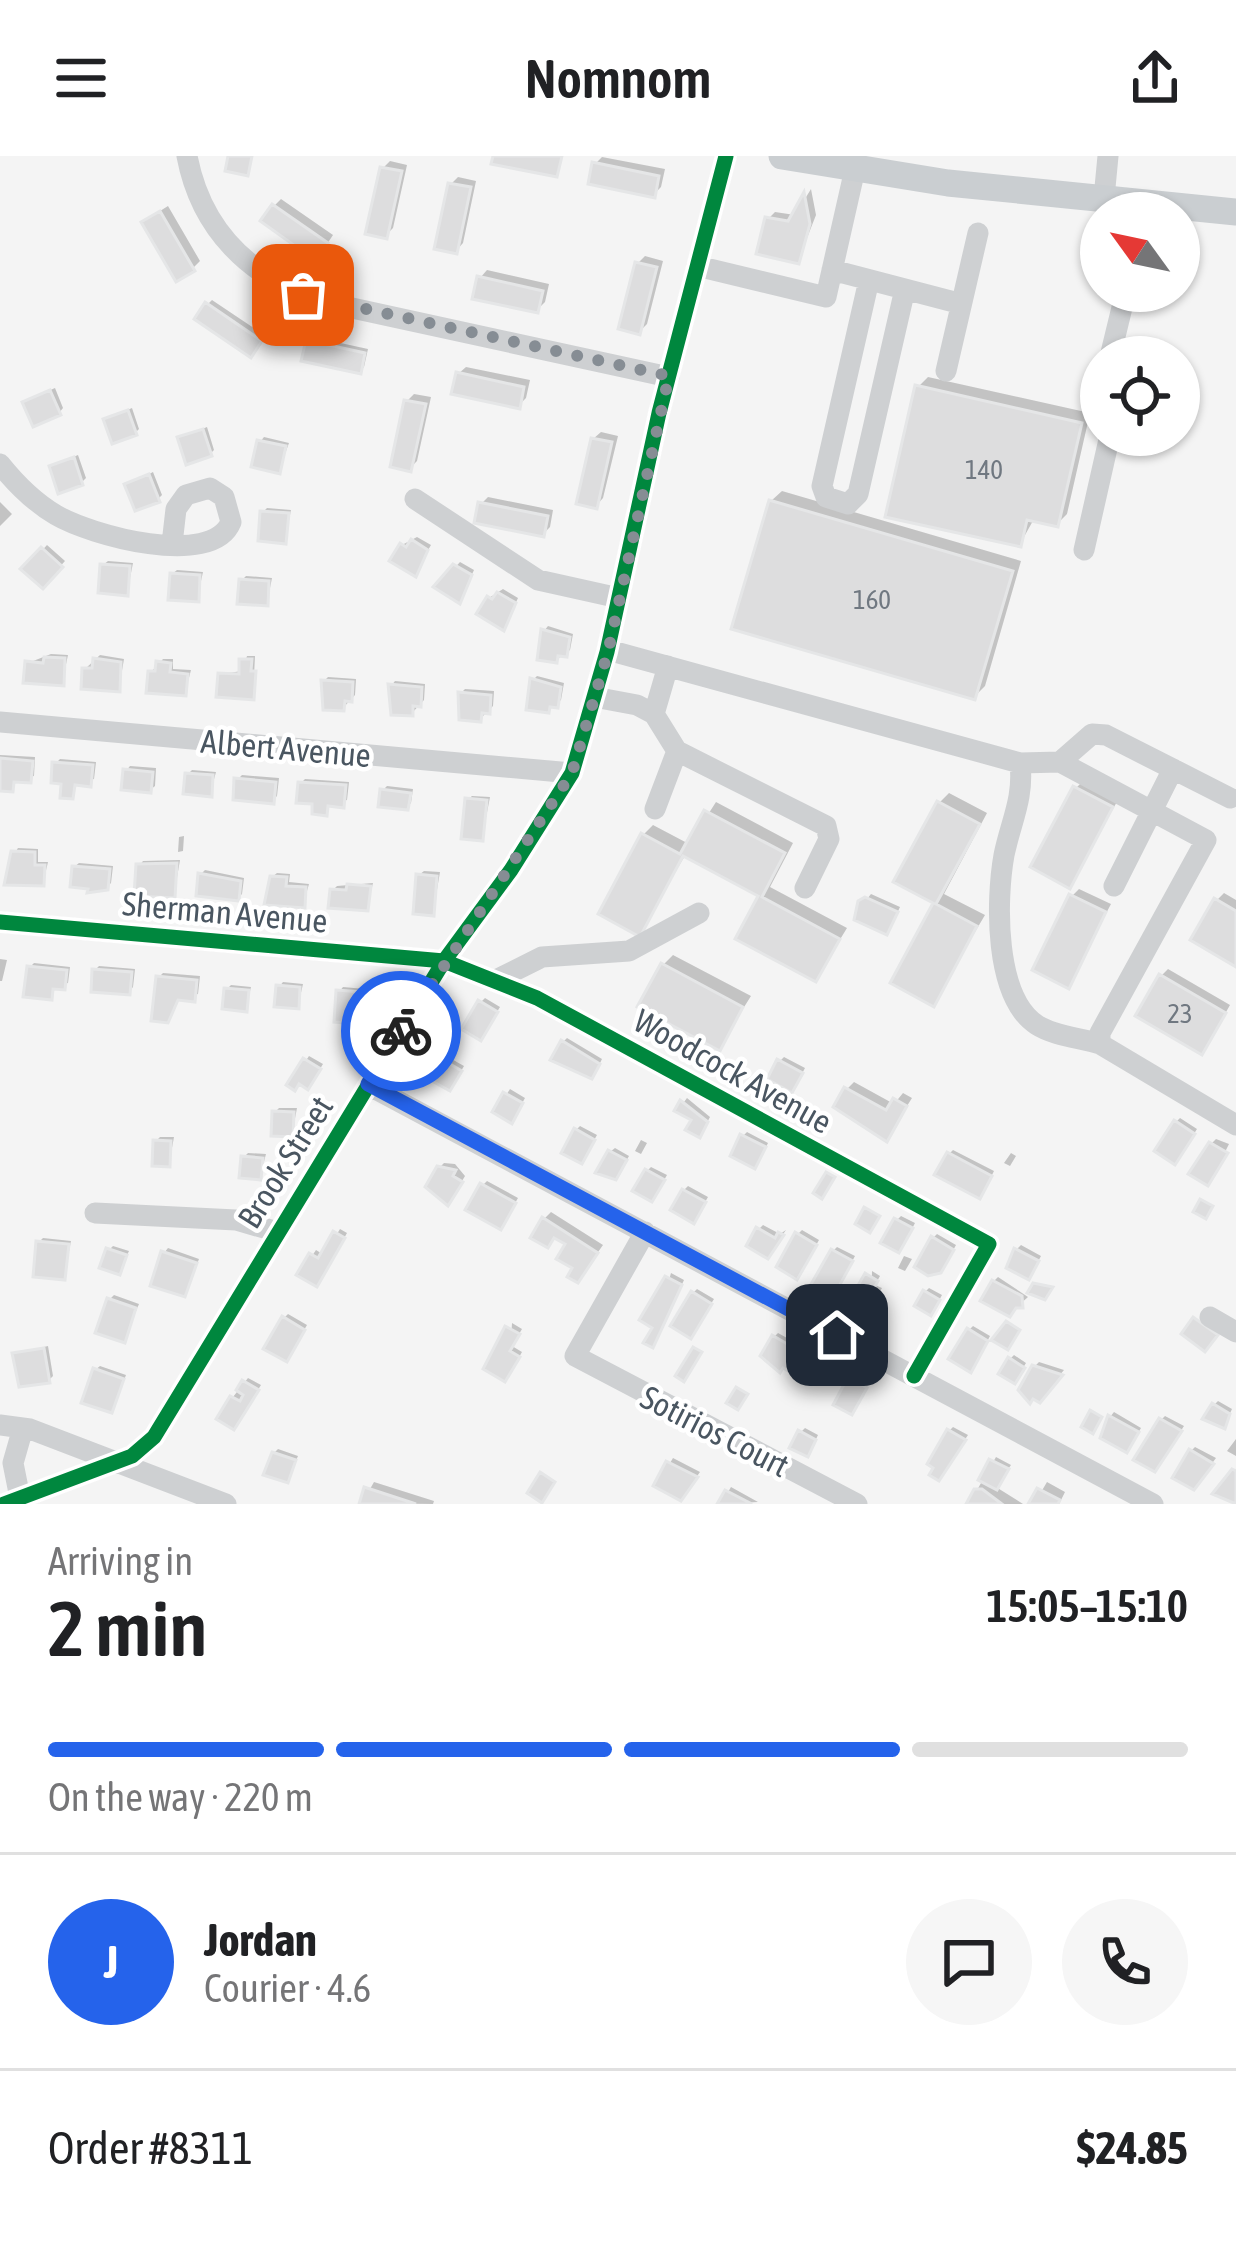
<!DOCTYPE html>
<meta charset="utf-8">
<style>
:root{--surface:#fff;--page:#f6f6f6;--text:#202124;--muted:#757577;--line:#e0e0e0;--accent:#2563eb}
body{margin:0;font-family:"Asap Condensed",sans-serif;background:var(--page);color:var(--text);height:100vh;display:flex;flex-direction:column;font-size:45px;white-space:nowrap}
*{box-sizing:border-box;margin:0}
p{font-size:39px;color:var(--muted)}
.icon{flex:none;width:66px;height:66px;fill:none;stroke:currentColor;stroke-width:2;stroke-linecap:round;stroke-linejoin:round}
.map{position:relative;height:1348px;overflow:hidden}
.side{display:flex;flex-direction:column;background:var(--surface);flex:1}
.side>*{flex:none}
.needle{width:78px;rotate:303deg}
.buttons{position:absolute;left:1080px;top:36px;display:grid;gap:24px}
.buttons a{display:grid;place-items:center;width:120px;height:120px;border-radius:50%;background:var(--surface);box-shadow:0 3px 9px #0004;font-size:60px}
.pin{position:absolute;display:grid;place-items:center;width:102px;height:102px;color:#fff;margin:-51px;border-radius:24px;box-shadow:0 6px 18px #0006}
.courier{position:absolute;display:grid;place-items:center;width:120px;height:120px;margin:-60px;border:9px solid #2563eb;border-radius:50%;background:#fff;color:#222;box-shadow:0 3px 15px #0007}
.summary em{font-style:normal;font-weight:600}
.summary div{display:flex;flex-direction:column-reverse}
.summary{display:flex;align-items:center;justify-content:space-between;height:204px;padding:0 48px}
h1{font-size:78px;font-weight:600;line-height:90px}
.bar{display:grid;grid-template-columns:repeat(4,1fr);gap:18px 12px;align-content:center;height:144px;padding:0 48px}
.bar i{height:15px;border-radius:9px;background:var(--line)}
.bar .current{background:var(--accent)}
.bar p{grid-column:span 4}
.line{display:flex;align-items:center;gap:30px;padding:0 48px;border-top:3px solid var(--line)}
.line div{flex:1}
.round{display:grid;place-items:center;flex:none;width:126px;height:126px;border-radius:63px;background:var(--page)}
header{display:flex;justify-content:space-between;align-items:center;height:156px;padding:0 48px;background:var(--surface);font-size:54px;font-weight:600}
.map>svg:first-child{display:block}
</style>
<header><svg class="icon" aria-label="menu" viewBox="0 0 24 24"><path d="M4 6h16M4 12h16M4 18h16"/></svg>Nomnom<svg class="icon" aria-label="share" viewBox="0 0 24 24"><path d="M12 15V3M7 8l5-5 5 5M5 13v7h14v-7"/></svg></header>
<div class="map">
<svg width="1236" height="1348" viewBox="0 0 1236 1348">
<rect width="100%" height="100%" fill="#f4f4f4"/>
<path fill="#0003" d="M602,1l63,12 -4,18 -7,7 -59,-30z
M390,5l17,4 -14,63 -7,7 -3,-67z
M458,21l18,4 -13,62 -7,8 -5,-67z
M811,33l5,26 -18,46 -30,-42 7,-7 20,3z
M281,43l52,36 -10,15 -49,-44z
M168,50l32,55 -7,7 -41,-52z
M645,100l18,5 -16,63 -7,7 -2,-68z
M487,114l62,14 -4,18 -8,8 -57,-32z
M212,144l52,35 -10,15 -46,-46z
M313,181l55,12 -4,18 -4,4 -52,-30z
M466,211l64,13 -4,18 -7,7 -61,-31z
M928,221l162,36 -23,101 -10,10 -23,-5 -14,25 -102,-157z
M55,232l8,20 -4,5 -29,-14z
M414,238l17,3 -14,64 -7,7 -3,-67z
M132,252l7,21 -4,4 -28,-14z
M207,271l7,23 -4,4 -29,-16z
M601,276l17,4 -15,62 -7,8 -3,-67z
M264,281l25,6 -10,27 -19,-28z
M78,299l8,23 -4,4 -30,-16z
M153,316l9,23 -4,4 -30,-14z
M782,335l239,70 -36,125 -10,10 -204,-195z
M488,341l65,13 -3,17 -7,7 -62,-30z
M0,346l12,12 -12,12z
M267,352l24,2 -6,30 -22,-28z
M417,381l14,8 -16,28 -13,-28z
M47,389l18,16 -22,24 -18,-16z
M108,405l25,2 -6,30 -24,-28z
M460,406l14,8 -14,30 -23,-13z
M177,414l26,2 -6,27 -25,-25z
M246,420l26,2 -5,25 -25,-23z
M503,433l15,9 -14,30 -15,-30z
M548,470l25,8 -3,16 -14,10 -12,-29z
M51,498l17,1 -6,28 -34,-20z
M100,499l24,4 -5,29 -34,-19z
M247,500h8l-2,41 -32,-23 21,-3z
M163,503h10v10l18,1 -6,23 -34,-21z
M537,520l27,7 -3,17 -13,10 -15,-30z
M328,521l28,2 -1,16 -12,13 -19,-27z
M395,525l30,3 -1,16 -12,13 -21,-27z
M465,533l29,2 -1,15 -13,13 -19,-26z
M0,599l35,2 -1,19 -18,3 -5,10 -11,-1z
M60,603l36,3 -2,17 -17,3 -5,14 -17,-32z
M130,610l26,2 -1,18 -5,4 -24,-19z
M192,614l24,2 -6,22 -22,-20z
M242,619l37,3 -2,18 -4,4 -36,-20z
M305,623l44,3 -2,18 -16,4 -5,8 -25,-29z
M1083,625l35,19 -49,85 7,-97z
M387,630l26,3 -2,14 -4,4 -24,-17z
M949,637l38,20 -43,81 41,21 -52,88 -39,-21 43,-80 2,-99z
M472,640l18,1 -8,41 -15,-38z
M716,646l77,41 -23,44 77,41 -31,51 -77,-41 23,-43 -76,-41 -47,79 4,-98 10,-10 36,19z
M184,680l-1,15 -5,1 1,-15z
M18,692l20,1v13h10l-5,21 -35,-1v-19z
M180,704l-6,35 -35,-29 4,-5z
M79,707l34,3 -2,17 -4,4 -33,-20z
M205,714l39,8 -2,16 -4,4 -37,-24z
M424,715l16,1 -7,41 -14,-38z
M277,717l13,1 -1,8 20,2 -6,21 -31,-28z
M373,727l-6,25 -34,-18 4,-4z
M1079,733l32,15 -43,81 4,-89z
M1224,737l12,7v63l-19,-63z
M871,738l29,13 -10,21 -23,-29z
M673,799l78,41 -32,51 -56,-82z
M0,803l7,1 -5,21h-2z
M34,807l36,4 -2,16 -12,3 -5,11 -21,-30z
M99,810l36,3 -2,18 -4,5 -34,-22z
M1168,813l62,36 -22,39 -47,-68z
M163,817l37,3 -2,18 -19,3 -12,23 -8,-43z
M283,826l20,2 -5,22 -19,-19z
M231,829l20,2 -5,21 -19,-19z
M343,831l22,2 -7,32 -19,-29z
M485,842l15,9 -16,26 -3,-31z
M567,882l35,21 -6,12 -33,-29z
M439,896l25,14 -10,17 -19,-27z
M309,900l14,8 -11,18 -5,4 -16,-3z
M784,901l21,11 -9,17 -16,-24z
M854,926l40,22 9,-11 9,5 -25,40 -40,-49z
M510,933l15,9 -10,18 -19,-5z
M687,942l23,19 -7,13 -25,-20z
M279,952h18l-5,26 -17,-22z
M1180,962l17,11 -18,28 -3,-35z
M580,970l17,9 -12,21 -9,-26z
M747,976l21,11 -9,18 -16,-25z
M160,981h14l-5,27 -13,-23z
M1216,983l13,5 -17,34 -1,-34z
M641,984l6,3 -6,11 -6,-3z
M615,992l14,8 -9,16 -10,-20z
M953,994l41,21 -10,20 -35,-37z
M248,997l18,1 -6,23 -16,-20z
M1011,997l5,3 -6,10 -6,-3z
M444,1007l11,1 10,12 -13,22 -12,-31z
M651,1011l16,8 -11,19 -9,-23z
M487,1025l31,17 -14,24 -21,-37z
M688,1030l20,11 -11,19 -13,-26z
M551,1056l52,33 -19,27 -8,-5 -7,-24 -13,-7 -8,8 -4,-25z
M901,1060l14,7 -12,23 -6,-26z
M763,1069l17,9 6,-4 -15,21 -12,-22z
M340,1073l7,4 -26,46 -21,-5 16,-24 8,5z
M802,1074l17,10 -18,32 -3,-38z
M937,1078l19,11 -11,20 -12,-27z
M43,1082l28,3 -7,36 -25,-35z
M1021,1089l20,11 -9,17 -15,-24z
M113,1090l16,5 -10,21 -10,-22z
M837,1091l18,9 -19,35 -3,-40z
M168,1092l31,11 -14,35 -21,-41z
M904,1100l8,3 -7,12 -7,-3z
M872,1115l8,5 -5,9 7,3 -11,20z
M671,1117l13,7 -28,61v-14z
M998,1121l30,20 -18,16 -16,-32z
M929,1132l13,7 -7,13 -10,-16z
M697,1133l17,10 -20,32 -1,-38z
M114,1139l25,9 -15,35 -14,-40z
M288,1158l19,11 -17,29 -6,-36z
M512,1167l10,6 -10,17 10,6 -13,23z
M973,1170l17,10 -15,29 -6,-35z
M778,1177l18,10 -4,8 12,7 -5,9 -25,-30z
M48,1190l5,30 -4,4 -34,-26z
M1014,1199l12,8 -8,13 -8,-17z
M1039,1206l25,8 -25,30 -5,-33z
M100,1210l26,9 -14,35 -17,-40z
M854,1219l15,8 -13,24 -6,-28z
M248,1222l13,7 -23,37 -5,-25z
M1218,1245l14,8 -8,17 -10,-21z
M1114,1256l27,16 -10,17 -21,-28z
M1165,1260l19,10 -25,38 2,-44z
M953,1271l15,8 -26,38 7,-42z
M805,1272l13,7 -7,14 -10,-17z
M1236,1283v17l-9,-5z
M1195,1291l21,11 -18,24 -7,-31z
M278,1293l20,7 -11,24 -13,-27z
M996,1301l15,8 -15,22 27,17h-54z
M673,1302l27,14 -15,21 -28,-8z
M374,1326l60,19 -1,3 -71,-1z
M1047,1326l18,10 -6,12h-25z
M731,1331l27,15 -37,2z"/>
<path fill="#ddddde" stroke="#e5e6e7" stroke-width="3" d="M228,0h24l-4,20 -23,-5z
M493,0h69l-5,21 -66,-13z
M592,6l67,14 -4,22 -67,-14z
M380,11l22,4 -15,68 -22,-5z
M448,27l23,4 -14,67 -23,-5z
M804,36l6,32 -11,40 -43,-10 9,-37 23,4z
M272,48l56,39 -12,18 -56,-40z
M160,55l35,60 -19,11 -35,-60z
M635,106l22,5 -17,68 -22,-6z
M477,120l66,15 -5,22 -66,-14z
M205,146l57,39 -11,17 -57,-39z
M306,184l59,13 -4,21 -60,-13z
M456,216l68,15 -4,22 -69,-15z
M915,229l167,38 -24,104 -31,-7 -6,27 -136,-30z
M50,234l11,25 -28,12 -11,-25z
M404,244l22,4 -15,68 -21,-5z
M128,254l9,25 -25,9 -9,-25z
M203,273l9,27 -26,9 -9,-28z
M591,282l21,4 -15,67 -21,-5z
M257,284l29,6 -6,28 -29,-7z
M74,301l9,28 -25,9 -9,-28z
M149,318l11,28 -25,9 -11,-27z
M769,344l244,71 -38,129 -244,-71z
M478,346l70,14 -4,21 -70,-14z
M260,355l29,2 -3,31 -28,-3z
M411,383l17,11 -12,27 -27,-16 11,-18 6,4z
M41,391l22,20 -20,22 -23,-20z
M100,408l30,2 -2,30 -30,-3z
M453,408l19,11 -12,29 -27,-17z
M170,417l30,2 -1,27 -31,-2z
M239,423l30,2 -1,25 -31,-2z
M497,436l19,11 -12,28 -28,-17 11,-18 5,3z
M541,473l29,8 -3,20 -9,-1 -1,7 -20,-3z
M44,501l21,1 -1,28 -41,-3 2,-22 18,2z
M93,502l28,4 -1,30 -39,-3 1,-21h10z
M239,503h13l-1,12h5l-2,29 -38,-3 2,-24 21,1z
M156,505l15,2 -1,9 18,2 -2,22 -40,-3 2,-22h7z
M530,522l31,9 -3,21 -8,-1 -1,6 -23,-3z
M321,524l32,2 -1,20 -7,-1 -1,10 -21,-1z
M388,528l34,3 -1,20 -8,-1v10l-22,-1z
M458,536l33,3 -1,19 -8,-1 -1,9 -22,-2z
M0,602l33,3 -2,22 -17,-1 -1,10 -13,-1z
M52,606l41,3 -2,22 -16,-2 -2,14 -13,-1 1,-14 -10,-1z
M123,613l30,3 -2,21 -30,-3z
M185,617l28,2 -1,22 -29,-3z
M234,622l42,4 -2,22 -41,-4z
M298,626l48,3 -2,23 -16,-2 -1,10 -15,-2v-10l-16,-1z
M1073,630l40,21 -43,82 -40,-22z
M380,633l31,4 -3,17 -30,-3z
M465,642l22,2 -4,41 -22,-2z
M937,645l43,23 -44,80 41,22 -43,81 -44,-24 43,-80 -40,-21z
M704,654l81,43 -23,44 78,42 -24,43 -81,-43 23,-43 -75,-40 -43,81 -42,-23 43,-81 39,21z
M11,695l24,1v13h10l-1,21 -40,-1z
M177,707l-2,35 -41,-2 2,-32z
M72,710l38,3 -2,21 -21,3 1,-4 -18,-2z
M198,717l43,8 -2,20 -43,-5z
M416,718l21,2 -3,40 -21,-2z
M270,720l17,1 -1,9 20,1 -1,21 -41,-3z
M347,728l24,2 -3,25 -40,-3 2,-19 16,1z
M1069,738l37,18 -37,77 -37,-19z
M865,741l33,15 -11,23 -33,-15 4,-19z
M1214,742l22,13v56l-46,-27z
M661,807l82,44 -23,44 -83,-44z
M27,810l40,4 -2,20 -12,-1 -1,11 -29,-3z
M92,813l40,3 -2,23 -39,-3z
M1159,818l67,39 -24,42 -67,-39z
M156,820l41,4 -2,22 -17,-2 -10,23 -17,-2z
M276,829l24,2 -1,22 -25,-2z
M224,832l25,2 -2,22 -25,-3z
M336,834l26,2 -3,32 -25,-2z
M478,844l20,12 -17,29 -20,-12z
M561,884l39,24 -8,15 -42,-19z
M433,898l29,17 -12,20 -29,-16z
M303,902l18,11 -13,21 -9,-6 -4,7 -9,-6z
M777,903l26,14 -11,20 -25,-14z
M844,931l42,23 7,-12 14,8 -20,36 -54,-35z
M503,936l20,11 -11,21 -20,-12z
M680,944l28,22 -8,16 -15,-8 6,-10 -17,-9z
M272,955l22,1 -1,25 -22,-1z
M1174,964l21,14 -20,31 -21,-14z
M574,972l21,12 -13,24 -21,-11z
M740,978l26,13 -11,22 -25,-13z
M153,984l18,1 -1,26 -18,-1z
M1209,986l19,11 -20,33 -20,-12z
M608,994l19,10 -11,20 -21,-7z
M947,996l45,24 -12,23 -46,-24z
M241,1000l22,2 -2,22 -22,-2z
M437,1010l19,4 -3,6 10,6 -15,24 -23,-19z
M645,1013l20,11 -13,22 -20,-11z
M826,1016l9,5 -13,22 -9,-6z
M480,1027l36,20 -15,27 -36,-20z
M682,1033l24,13 -12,22 -24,-14z
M1200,1043l13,7 -7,13 -13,-7z
M864,1051l16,9 -10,17 -15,-9z
M542,1061l56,36 -20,30 -11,-6 5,-9 -16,-9 9,-15 -11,-6 -6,10 -18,-10z
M894,1062l19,10 -14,25 -19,-10z
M756,1071l19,11 3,-6 6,3 -16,24 -22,-13z
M333,1075l12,7 -28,49 -21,-12 13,-22 9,5z
M795,1076l22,13 -20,35 -21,-13z
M931,1080l23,14 -13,23 -13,3 -14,-9z
M36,1085l33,3 -4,36 -32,-3z
M106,1092l21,7 -7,20 -21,-7z
M1014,1092l25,13 -10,19 -23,-12z
M831,1093l22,12 -21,38 -22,-13z
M161,1095l36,12 -12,34 -35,-11z
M865,1117l13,8 -5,9 7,3 -13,23 -20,-11z
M665,1120l17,9 -29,63 -10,-5 9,-15 -13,-8z
M992,1124l30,16 1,12h-7l-6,9 -30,-16z
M1033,1127l20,4 -8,13 -18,-7z
M923,1134l17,10 -9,16 -17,-10z
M691,1135l21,13 -21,35 -21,-13z
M107,1142l29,10 -11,35 -30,-10z
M282,1160l23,14 -18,32 -24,-13z
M1193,1161l25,18 -13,17 -24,-18z
M1006,1165l14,9 -12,20 -17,-10z
M505,1170l15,8 -10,17 10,6 -15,25 -22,-13z
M967,1172l21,13 -17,32 -23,-14z
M772,1179l22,13 -4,8 12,6 -7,13 -12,-7 -3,5 -20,-17z
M693,1191l9,5 -18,30 -9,-6z
M44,1192l6,35 -31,4 -7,-34z
M1008,1201l17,11 -10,16 -17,-10z
M1032,1209l31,10 -23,28 -7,-4 -3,5 -12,-14z
M93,1212l31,11 -12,34 -31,-10z
M848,1221l19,11 -15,27 -19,-10z
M242,1224l17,10 -25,40 -18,-11 14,-23 10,5 3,-6 -7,-5z
M736,1231l12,7 -10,16 -12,-7z
M1212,1247l18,11 -5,15 -23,-10z
M1090,1254l12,7 -9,17 -12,-7z
M1108,1259l31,17 -12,21 -27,-15z
M1159,1262l23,13 -27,41 -22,-12z
M947,1273l19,11 -27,41 -10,-6 4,-7 -6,-4z
M798,1274l18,10 -8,17 -19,-9z
M1189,1293l25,15 -20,26 -22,-12z
M272,1296l24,8 -8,23 -25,-8z
M989,1303l20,10 -12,21 -19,-10z
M666,1305l32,16 -17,24 -28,-15z
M1232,1313l4,2v33l-24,-10z
M540,1316l15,10 -13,21 -15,-10z
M364,1331l52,17h-57z
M1037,1332l23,12 -2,4h-30z
M974,1333h8l20,15h-36z
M725,1334l27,14h-35z"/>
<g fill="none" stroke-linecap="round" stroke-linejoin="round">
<path stroke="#ced0d2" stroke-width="21" d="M187,0c14,74 63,121 133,145l349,76
M1104,42l4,-42
M697,110l129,31 29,-128
M832,114l126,33
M869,124l-47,206 4,11 22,7 10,-10 47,-205
M1110,201l16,-66
M946,215l32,-138
M0,308c16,20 34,38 56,51 34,20 156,54 175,7l-7,-25 -14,-9 -24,7 -10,14 -4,35
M415,343l123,81 81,18
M1084,394l26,-115
M608,494l412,113c4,36 -9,58 -16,92 -8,45 -10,142 33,170 17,11 44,13 63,19v-11l106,-193 -146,-78 -40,1
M594,541l43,8 17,9 23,37 149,75 3,13 -24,49
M654,558l14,-48
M0,566l572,51
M1060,606l32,-28 14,1 124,63
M655,653l22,-58
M1114,730l59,-117
M0,766l444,39 93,37 452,246 -75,132
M498,823l44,-22 87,-6 70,-38
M1100,888l136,81
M368,929l785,419
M95,1057l141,7 42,12
M645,1076l-70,124 282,148
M1210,1161l26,15
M0,1269l30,4 196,75
M20,1342l-7,-35 10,-35
M4,1348l128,-48 22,-19 290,-476 67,-91 61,-97 35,-121 52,-239 67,-257"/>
<path stroke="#caced1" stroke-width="27" d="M782,0l166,27 288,29"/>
<defs>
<path id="cycleway" d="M0,766l444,39 93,37 452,246 -75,132
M4,1348l128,-48 22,-19 290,-476 67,-91 61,-97 35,-121 52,-239 67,-257"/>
</defs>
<use href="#cycleway" stroke="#fff" stroke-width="22"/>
<use href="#cycleway" stroke="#00873e" stroke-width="15"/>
</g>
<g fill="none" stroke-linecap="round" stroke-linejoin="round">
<path stroke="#868d94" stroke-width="12" stroke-dasharray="0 21.6" d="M303,139l366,81 -61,276 -36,121 -171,258"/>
<path stroke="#2563eb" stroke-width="15" d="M401,875l-33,53 469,251"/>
</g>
<g text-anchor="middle" stroke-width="9" stroke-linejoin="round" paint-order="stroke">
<g font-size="27" fill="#707881">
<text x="984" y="323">140</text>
<text x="872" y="453">160</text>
<text x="1180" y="867">23</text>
</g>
<g font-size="33" fill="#4a5661" stroke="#fff">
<text transform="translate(286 592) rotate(5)" y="12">Albert Avenue</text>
<text transform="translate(225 756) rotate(5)" y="12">Sherman Avenue</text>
<text transform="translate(733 915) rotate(29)" y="12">Woodcock Avenue</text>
<text transform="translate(285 1006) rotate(-58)" y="12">Brook Street</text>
<text transform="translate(715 1275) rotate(27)" y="12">Sotirios Court</text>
</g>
</g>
</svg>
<div class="buttons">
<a><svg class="needle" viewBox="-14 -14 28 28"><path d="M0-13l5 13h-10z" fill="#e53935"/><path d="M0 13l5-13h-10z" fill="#757577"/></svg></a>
<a><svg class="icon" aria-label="locate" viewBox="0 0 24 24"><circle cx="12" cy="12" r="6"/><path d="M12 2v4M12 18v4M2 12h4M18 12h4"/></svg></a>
</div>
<div class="pin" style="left:303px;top:139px;background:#ea580c"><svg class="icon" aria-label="bag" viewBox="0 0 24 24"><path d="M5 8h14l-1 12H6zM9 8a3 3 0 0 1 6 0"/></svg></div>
<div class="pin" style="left:837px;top:1179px;background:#1f2937"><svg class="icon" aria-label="home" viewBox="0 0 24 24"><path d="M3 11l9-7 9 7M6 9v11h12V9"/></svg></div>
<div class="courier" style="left:401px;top:875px"><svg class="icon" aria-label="bike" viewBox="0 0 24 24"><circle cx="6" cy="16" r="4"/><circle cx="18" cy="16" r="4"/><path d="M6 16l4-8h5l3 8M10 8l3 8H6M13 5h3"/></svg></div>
</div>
<section class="side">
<div class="summary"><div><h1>2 min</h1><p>Arriving in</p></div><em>15:05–15:10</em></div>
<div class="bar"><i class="current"></i><i class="current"></i><i class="current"></i><i></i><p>On the way · 220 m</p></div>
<div class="line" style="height:216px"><b class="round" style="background:var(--accent);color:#fff">J</b><div><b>Jordan</b><p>Courier · 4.6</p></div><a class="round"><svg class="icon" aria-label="chat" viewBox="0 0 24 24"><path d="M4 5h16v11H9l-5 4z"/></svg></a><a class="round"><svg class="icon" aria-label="phone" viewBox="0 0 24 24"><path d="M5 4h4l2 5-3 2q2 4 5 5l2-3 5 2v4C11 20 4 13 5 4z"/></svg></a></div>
<div class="line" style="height:156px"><div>Order #8311</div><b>$24.85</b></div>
</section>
